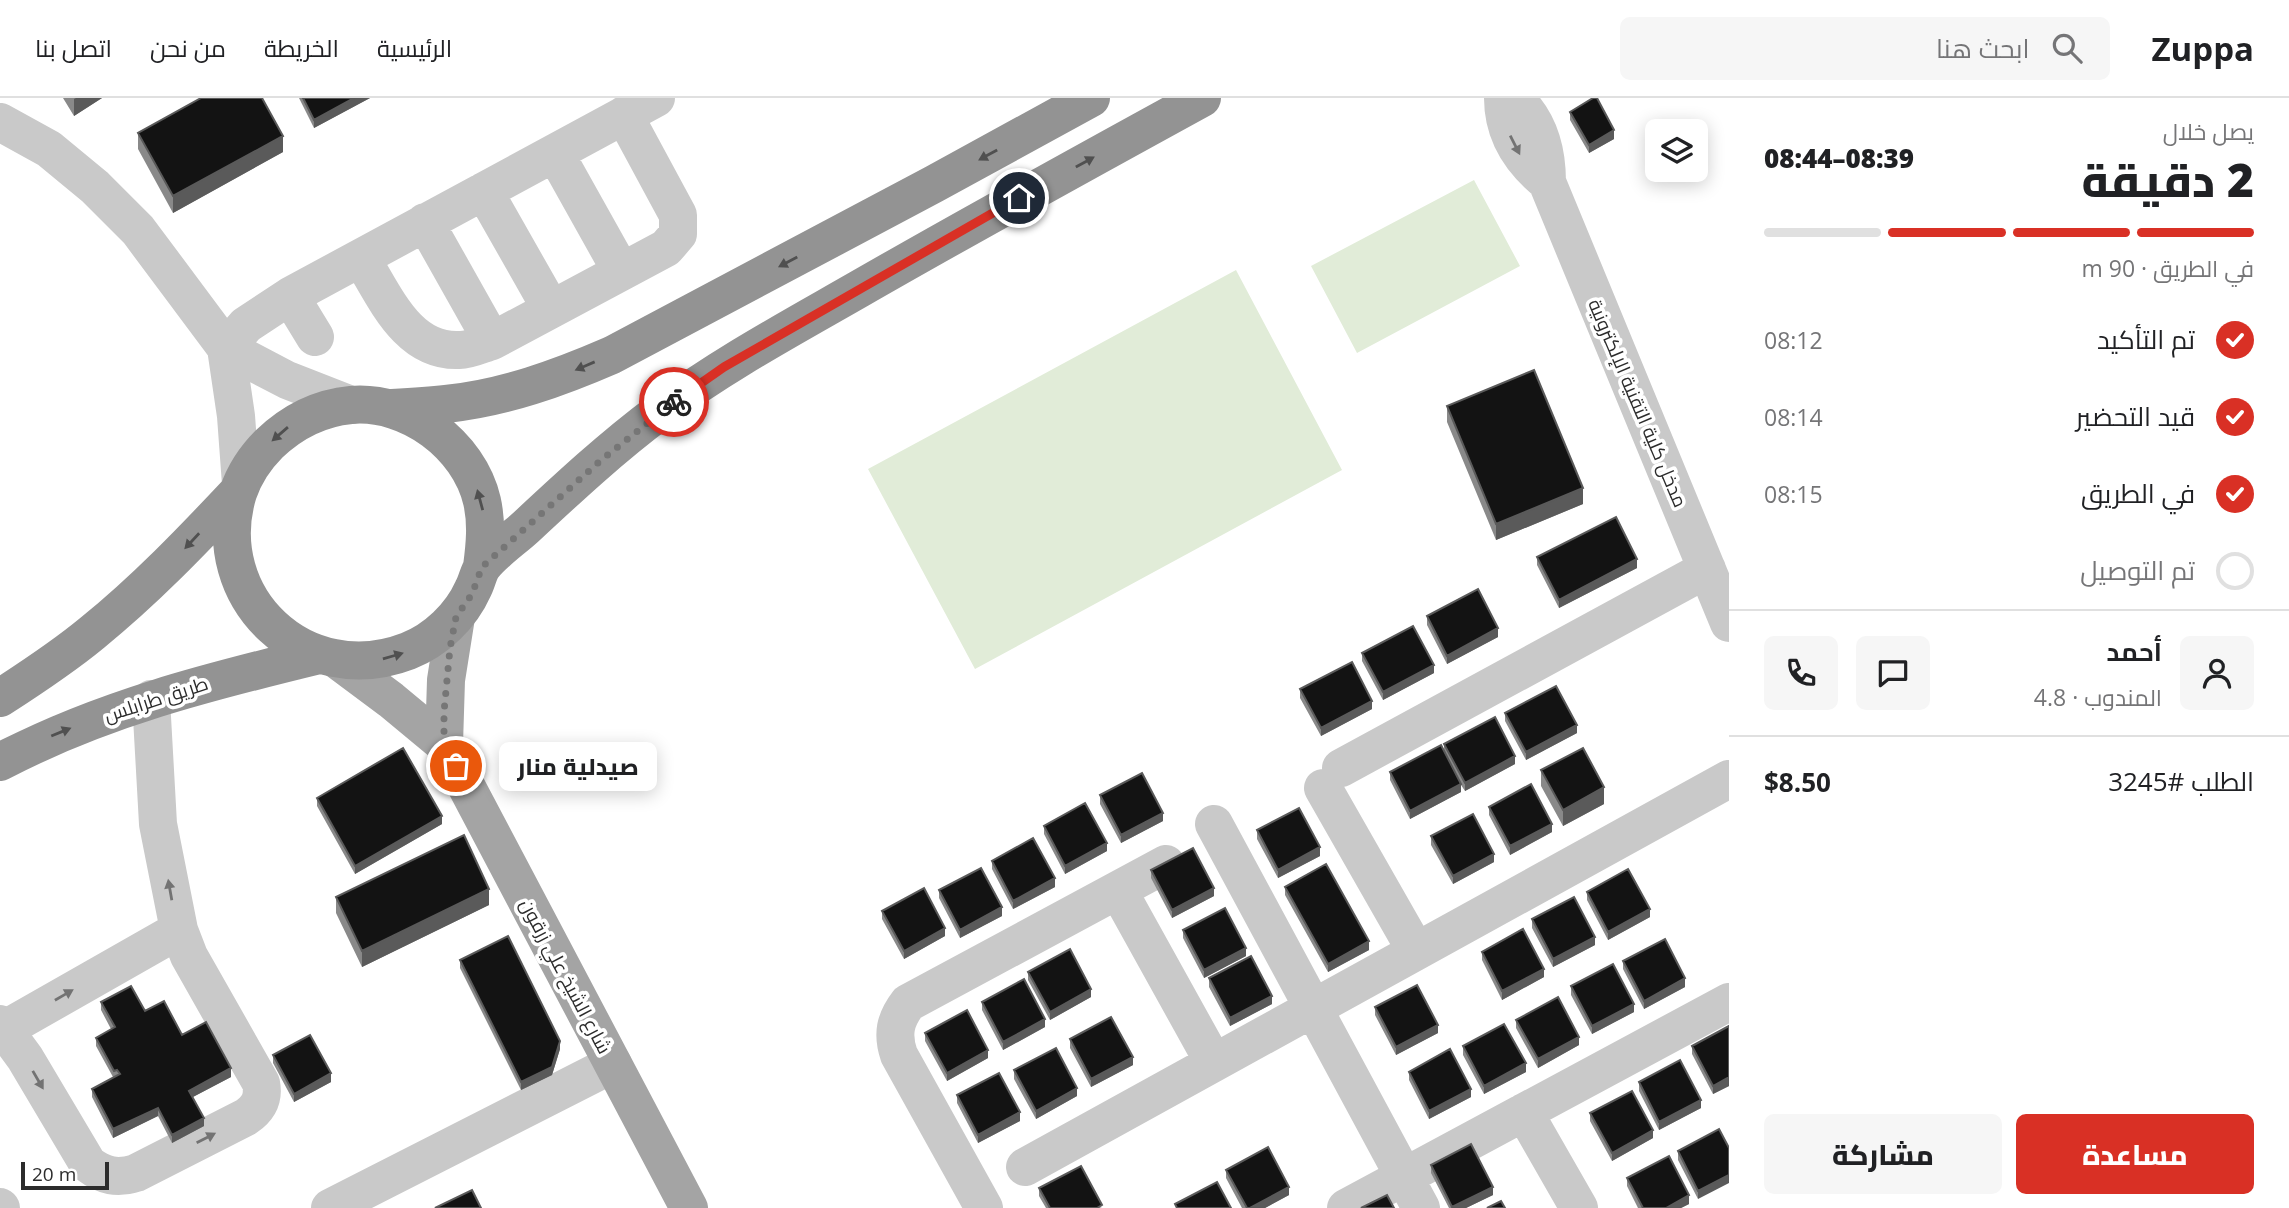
<!DOCTYPE html>
<html lang="ar">
<meta charset="utf-8">
<style>
:root{--surface:#fff;--page:#f6f6f6;--text:#202124;--muted:#757577;--line:#e0e0e0;--accent:#d93025}
body{margin:0;font-family:"Open Sans",Cairo,sans-serif;background:var(--page);color:var(--text);direction:rtl;height:100vh;display:flex;flex-direction:column;font-size:26px;white-space:nowrap}
*{box-sizing:border-box;margin:0}
p{font-size:23px;color:var(--muted)}
.icon{flex:none;width:38px;height:38px;fill:none;stroke:currentColor;stroke-width:2;stroke-linecap:round;stroke-linejoin:round}
.map{position:relative;flex:1;overflow:hidden;direction:ltr}
.sheet{display:flex;flex-direction:column;background:var(--surface);width:560px}
.sheet>*{flex:none}
.fabs{position:absolute;left:1645px;top:21px;display:grid;gap:14px}
.fabs a{display:grid;place-items:center;width:63px;height:63px;border-radius:10px;background:var(--surface);box-shadow:0 4px 18px #0003;font-size:35px}
.scale{position:absolute;left:21px;bottom:18px;width:88px;box-sizing:border-box;padding-left:7px;border:4px solid #2c2c2c;border-top:0;font-size:19px;line-height:24px;white-space:nowrap;color:#2c2c2c;-webkit-text-stroke:5px #fff;paint-order:stroke}
.pin{position:absolute;display:grid;place-items:center;width:60px;height:60px;color:#fff;margin:-30px;border:4px solid #fff;border-radius:50%;box-shadow:0 2px 7px #0007}
.courier{position:absolute;display:grid;place-items:center;width:70px;height:70px;margin:-35px;border:5px solid #d93025;border-radius:50%;background:#fff;color:#222;box-shadow:0 2px 9px #0007}
.bubble{position:absolute;height:49px;border-radius:10px;background:var(--surface);box-shadow:0 4px 18px #0003;font-size:23px;font-weight:800;line-height:49px;text-align:center;direction:rtl}
.summary em{font-style:normal;font-weight:800}
.summary div{display:flex;flex-direction:column-reverse}
.summary{display:flex;align-items:center;justify-content:space-between;height:119px;padding:0 35px}
h1{font-size:46px;font-weight:800;line-height:52px}
.bar{display:grid;grid-template-columns:repeat(4,1fr);gap:10px 7px;align-content:center;height:84px;padding:0 35px}
.bar i{height:9px;border-radius:5px;background:var(--line)}
.bar .active{background:var(--accent)}
.bar p{grid-column:span 4}
.line{display:flex;align-items:center;gap:18px;padding:0 35px;border-top:2px solid var(--line)}
.line div{flex:1}
.round{display:grid;place-items:center;flex:none;width:74px;height:74px;border-radius:10px;background:var(--page)}
ol{padding:0 35px;list-style:none}
li{display:flex;align-items:center;gap:21px;height:77px}
li p{margin-inline-start:auto}
li .icon{padding:7px;border-radius:50%;background:var(--accent);color:#fff;stroke-width:4}
li:last-child{color:var(--muted)}
li i{width:38px;height:38px;border:4px solid var(--line);border-radius:50%}
.button{display:flex;gap:14px;margin-top:auto;padding:14px 35px}
.button a{flex:1;height:80px;border-radius:10px;background:var(--accent);color:#fff;font-size:28px;font-weight:800;line-height:80px;text-align:center}
.button a+a{background:var(--page);color:var(--text)}
header{display:flex;align-items:center;gap:42px;box-sizing:border-box;height:98px;padding:0 35px;background:var(--surface);border-bottom:2px solid var(--line)}
header strong{font-size:33px}
nav{display:flex;gap:38px;margin-inline-start:auto;font-size:24px}
.search{width:490px;height:63px;background:var(--page);display:flex;align-items:center;gap:18px;box-sizing:border-box;padding:0 24px;border-radius:10px;color:var(--muted);font-size:26px}
main{display:flex;flex:1;min-height:0}
.map>svg:first-child{display:block}
</style>
<header>
<strong>Zuppa</strong>
<div class="search"><svg class="icon" aria-label="search" viewBox="0 0 24 24"><circle cx="10" cy="10" r="6"/><path d="M15 15l6 6"/></svg>ابحث هنا</div>
<nav><a>الرئيسية</a><a>الخريطة</a><a>من نحن</a><a>اتصل بنا</a></nav>
</header>
<main>
<section class="sheet">
<div class="summary"><div><h1>2 دقيقة</h1><p>يصل خلال</p></div><em>08:39–08:44</em></div>
<div class="bar"><i class="active"></i><i class="active"></i><i class="active"></i><i></i><p>في الطريق · 90 m</p></div>
<ol>
<li><svg class="icon" aria-label="check" viewBox="0 0 24 24"><path d="M5 12l5 5 9-10"/></svg>تم التأكيد<p>08:12</p></li>
<li><svg class="icon" aria-label="check" viewBox="0 0 24 24"><path d="M5 12l5 5 9-10"/></svg>قيد التحضير<p>08:14</p></li>
<li><svg class="icon" aria-label="check" viewBox="0 0 24 24"><path d="M5 12l5 5 9-10"/></svg>في الطريق<p>08:15</p></li>
<li><i></i>تم التوصيل</li>
</ol>
<div class="line" style="height:126px"><a class="round"><svg class="icon" aria-label="person" viewBox="0 0 24 24"><circle cx="12" cy="8" r="4"/><path d="M4 21q1-7 8-7t8 7"/></svg></a><div><b>أحمد</b><p>المندوب · 4.8</p></div><a class="round"><svg class="icon" aria-label="chat" viewBox="0 0 24 24"><path d="M4 5h16v11H9l-5 4z"/></svg></a><a class="round"><svg class="icon" aria-label="phone" viewBox="0 0 24 24"><path d="M5 4h4l2 5-3 2q2 4 5 5l2-3 5 2v4C11 20 4 13 5 4z"/></svg></a></div>
<div class="line" style="height:91px"><div>الطلب #3245</div><b>$8.50</b></div>
<div class="button"><a>مساعدة</a><a>مشاركة</a></div>
</section>
<div class="map">
<svg width="1729" height="1110" viewBox="0 0 1729 1110">
<rect width="100%" height="100%" fill="#fff"/>
<path fill="#e1ecd8" d="M1474,82l46,86 -163,87 -46,-87z
M1236,172l106,200 -367,199 -107,-200z"/>
<g fill="none" stroke-linecap="round" stroke-linejoin="round">
<path stroke="#c9c9c9" stroke-width="38" d="M1503,0c0,36 17,62 44,84
M1514,0c25,22 33,52 33,84l182,441
M0,24l49,27 46,38 43,43 88,118 61,32 64,25
M555,55l66,118
M484,93l67,118
M425,124l67,119
M361,160c24,38 46,95 99,92 10,0 22,-6 32,-9l174,-93 12,-14v-19l-54,-100
M290,198l25,41
M241,386l-5,-68 -10,-68 20,-23 44,-29 366,-198
M1341,670l366,-199
M1323,690l93,163
M1214,726l207,384
M1118,792l96,173
M0,926l25,34 63,106c16,12 29,15 48,9l110,-56c13,-9 18,-19 15,-34l-72,-127 -10,-26 -21,-106 -7,-125
M5,931l174,-99
M1524,1014l55,96
M1025,1069l704,-388
M0,1109l1,1
M330,1110l283,-144
M984,1110l-85,-153c-7,-21 -4,-35 9,-52l258,-139
M1346,1110l383,-206"/>
<path stroke="#a4a4a4" stroke-width="38" d="M336,561l55,41 53,44 245,464
M444,646l2,-64 10,-63"/>
<path stroke="#939393" stroke-width="38" d="M392,310c18,-1 36,-2 54,-4 58,-6 113,-26 166,-49l322,-171 157,-86
M482,469c3,-23 5,-44 0,-66 -13,-56 -73,-101 -131,-96 -32,3 -59,17 -82,39 -13,13 -25,31 -31,49 -32,105 67,198 170,158 28,-11 53,-35 65,-62 4,-7 5,-16 10,-23 11,-14 30,-27 43,-39 43,-40 86,-80 133,-115 63,-47 132,-84 200,-123 113,-65 228,-128 343,-191
M0,600c31,-20 63,-41 92,-65 53,-43 100,-92 146,-141
M0,664c101,-53 208,-80 319,-107"/>
</g>
<path fill="#898989" d="M63,0h39l-28,18z
M299,0h71l-56,30z
M1570,14l44,27 -25,14 -19,-33z
M138,35l145,19 -110,61 -35,-64z
M1447,308l136,98 -87,36 -49,-118z
M1537,459l100,11 -78,40 -22,-43z
M1427,518l71,21 -51,27 -20,-39z
M1362,555l72,20 -51,27 -21,-39z
M1300,591l72,20 -51,27 -21,-38z
M1505,615l72,20 -51,27 -21,-39z
M1444,646l71,20 -50,27 -4,-6v7l-51,27 -20,-39v-8l54,-20z
M1541,672l63,34 -41,22 -22,-40z
M1100,697l63,26 -42,22 -21,-39z
M317,700l125,26 -87,50 -38,-68z
M1489,709l63,25 -42,23 -21,-40z
M1044,728l63,25 -42,23 -21,-40z
M1257,732l63,26 -42,22 -21,-39z
M1431,738l63,26 -41,22 -22,-39z
M992,763l63,26 -42,22 -21,-40z
M1151,772l63,26 -42,22 -21,-40z
M1285,789l84,63 -41,22 -43,-77z
M939,792l63,26 -42,22 -21,-40z
M1587,794l63,25 -42,23 -21,-40z
M336,799l153,8 -127,62 -26,-54z
M882,813l63,25 -41,23 -22,-40z
M1532,821l63,26 -42,22 -21,-39z
M1183,832l63,26 -42,22 -21,-40z
M1482,854l62,25 -42,23 -20,-40z
M460,862l100,89 -8,26 -31,15 -61,-122z
M1623,863l62,26 -41,22 -21,-40z
M1028,874l63,25 -41,23 -22,-40z
M1209,880l63,26 -42,22 -21,-39z
M1571,888l63,26 -42,22 -21,-39z
M101,904l44,9 37,24 49,42 -38,20 11,29 -32,17 -14,-27 -45,22 -21,-41v-8l21,-12 -17,-31v-8l15,-9 -10,-19z
M982,904l63,25 -42,23 -21,-40z
M1375,909l63,26 -42,22 -21,-40z
M1516,922l63,25 -41,23 -22,-40z
M1729,928v60l-16,8 -21,-40v-8z
M925,935l63,25 -41,23 -22,-40z
M1070,941l63,26 -42,22 -21,-39z
M1463,948l63,26 -42,22 -21,-39z
M273,957l58,27 -37,20 -21,-39z
M1014,972l63,26 -41,23 -22,-40z
M1409,974l62,25 -42,22 -20,-39z
M1639,984l62,26 -42,22 -20,-39z
M957,997l63,26 -42,22 -21,-40z
M1590,1015l63,25 -41,23 -22,-40z
M1719,1031l-21,70 -20,-39v-9z
M1431,1067l62,30 -27,13h-17l-18,-35z
M1226,1072l63,25 -24,13h-23l-16,-30z
M1627,1080l62,26 -8,4h-43l-11,-22z
M1039,1090l63,20h-56l-7,-12z"/>
<path fill="#5a5a5a" d="M76,0h26l-28,18v-17z
M354,0h16l-56,30v-8z
M1614,32v9l-25,14v-8z
M283,38v16l-110,61v-17z
M1583,390v16l-87,36v-16z
M1637,461v9l-78,40v-8z
M1498,530v9l-51,27v-8z
M1434,567v8l-51,27v-8z
M1372,603v8l-51,27v-8z
M1577,627v8l-51,27v-8z
M1515,658v8l-50,27v-8z
M1461,686v8l-51,27v-8z
M1604,689v17l-41,22v-16z
M1163,715v8l-42,22v-8z
M442,718v8l-87,50v-8z
M1552,726v8l-42,23v-9z
M1107,745v8l-42,23v-8z
M1320,749v9l-42,22v-8z
M1494,756v8l-41,22v-8z
M1055,780v9l-42,22v-8z
M1214,790v8l-42,22v-8z
M489,791v16l-127,62v-16z
M1002,809v9l-42,22v-8z
M1650,811v8l-42,23v-8z
M945,830v8l-41,23v-8z
M1595,839v8l-42,22v-8z
M1369,843v9l-41,22v-8z
M1246,850v8l-42,22v-8z
M1544,871v8l-42,23v-9z
M1685,880v9l-41,22v-8z
M1091,891v8l-41,23v-8z
M1272,898v8l-42,22v-8z
M1634,906v8l-42,22v-8z
M1045,921v8l-42,23v-8z
M1438,927v8l-42,22v-8z
M1579,939v8l-41,23v-9z
M560,943v8l-8,26 -31,15v-8z
M988,952v8l-41,23v-8z
M1133,959v8l-42,22v-8z
M1526,965v9l-42,22v-8z
M231,970v9l-42,22v-8z
M331,975v9l-37,20v-8z
M1729,979v9l-16,8v-8z
M1077,990v8l-41,23v-8z
M1471,991v8l-42,22v-8z
M1701,1002v8l-42,22v-8z
M158,1010v8l-45,22v-9z
M1020,1014v9l-42,22v-8z
M204,1020v8l-32,17v-8z
M1653,1032v8l-41,23v-8z
M1729,1077v8l-31,16v-8z
M1289,1089v8l-24,13h-15z
M1493,1089v8l-27,13h-14v-1z
M1689,1097v9l-8,4h-15z"/>
<path fill="#131313" stroke="#5a5a5a" stroke-width="2" d="M201,0h61l21,38 -110,60 -35,-63z
M303,0h51l-40,22z
M1593,0h4l17,32 -25,15 -19,-33z
M1534,272l49,118 -87,36 -49,-118z
M1616,419l21,42 -78,41 -22,-43z
M1478,491l20,39 -51,28 -20,-40z
M1413,528l21,39 -51,27 -21,-39z
M1352,564l20,39 -51,27 -21,-39z
M1556,588l21,39 -51,27 -21,-39z
M1495,619l20,39 -50,27 -21,-39z
M1441,647l20,39 -51,27 -20,-39z
M403,650l39,68 -87,50 -38,-68z
M1583,650l21,39 -41,23 -22,-40z
M1142,675l21,40 -42,22 -21,-40z
M1531,686l21,40 -42,22 -21,-39z
M1085,705l22,40 -42,23 -21,-40z
M1299,710l21,39 -42,23 -21,-40z
M1473,716l21,40 -41,22 -22,-40z
M464,737l25,54 -127,62 -26,-54z
M1033,740l22,40 -42,23 -21,-40z
M1193,750l21,40 -42,22 -21,-40z
M1326,766l43,77 -41,23 -43,-77z
M981,770l21,39 -42,23 -21,-40z
M1628,771l22,40 -42,23 -21,-40z
M924,790l21,40 -41,23 -22,-40z
M1574,799l21,40 -42,22 -21,-40z
M1225,810l21,40 -42,22 -21,-40z
M1523,831l21,40 -42,22 -20,-39z
M508,838l52,105 -8,26 -31,15 -61,-122z
M1665,841l20,39 -41,23 -21,-40z
M1070,851l21,40 -41,23 -22,-40z
M1251,858l21,40 -42,22 -21,-40z
M1613,866l21,40 -42,22 -21,-40z
M1024,881l21,40 -42,23 -21,-40z
M1417,887l21,40 -42,22 -21,-40z
M131,888l14,25 19,-10 18,34 24,-13 25,46 -42,23 15,27 -32,17 -14,-27 -45,21 -21,-40 28,-15 -3,-4 -3,1 -18,-33 19,-11 -14,-25z
M1558,899l21,40 -41,22 -22,-39z
M967,912l21,40 -41,23 -22,-40z
M1111,919l22,40 -42,22 -21,-40z
M1504,926l22,39 -42,23 -21,-40z
M1729,928v51l-16,9 -21,-40z
M310,937l21,38 -37,21 -21,-39z
M1056,950l21,40 -41,23 -22,-41z
M1450,951l21,40 -42,22 -20,-39z
M1680,962l21,40 -42,22 -20,-40z
M999,975l21,39 -42,23 -21,-40z
M1632,993l21,39 -41,23 -22,-40z
M1719,1031l10,19v27l-31,16 -20,-40z
M1471,1046l22,43 -41,20 -21,-42z
M1268,1049l21,40 -39,21h-3l-21,-38z
M1669,1058l20,39 -23,13h-23l-16,-30z
M1081,1068l21,39 -5,3h-47l-11,-20z
M1217,1084l14,26h-54l-2,-4z
M472,1092l9,18h-46z
M1387,1097l7,13h-33z
M1501,1103l4,7h-18z"/>
<defs><path id="oneway-solid" d="M-6-.8H1V-3.2L6.5 0L1 3.2V.8H-6Z" transform="scale(1.75)"/></defs>
<g fill="#737373">
<use href="#oneway-solid" transform="translate(1515 47) rotate(63)"/>
<use href="#oneway-solid" transform="translate(170 792) rotate(-100)"/>
<use href="#oneway-solid" transform="translate(64 897) rotate(-30)"/>
<use href="#oneway-solid" transform="translate(38 982) rotate(60)"/>
<use href="#oneway-solid" transform="translate(206 1040) rotate(-27)"/>
</g>
<g fill="#505050">
<use href="#oneway-solid" transform="translate(988 57) rotate(151)"/>
<use href="#oneway-solid" transform="translate(1085 64) rotate(-29)"/>
<use href="#oneway-solid" transform="translate(788 164) rotate(152)"/>
<use href="#oneway-solid" transform="translate(585 268) rotate(157)"/>
<use href="#oneway-solid" transform="translate(280 336) rotate(139)"/>
<use href="#oneway-solid" transform="translate(480 402) rotate(-105)"/>
<use href="#oneway-solid" transform="translate(192 443) rotate(133)"/>
<use href="#oneway-solid" transform="translate(393 558) rotate(-16)"/>
<use href="#oneway-solid" transform="translate(61 634) rotate(-22)"/>
</g>
<g fill="none" stroke-linecap="round" stroke-linejoin="round">
<path stroke="#767676" stroke-width="7" stroke-dasharray="0 12.6" d="M456,668l-12,-22v-32l6,-64 6,-31 16,-23 10,-27 118,-106 74,-59"/>
<path stroke="#d93025" stroke-width="9" d="M674,304l50,-35 295,-169"/>
</g>
<g text-anchor="middle" stroke-width="7" stroke-linejoin="round" paint-order="stroke">
<g font-size="19" fill="#2c2c2c" stroke="#fff">
<text transform="translate(1638 305) rotate(67)" y="7">مدخل كلية التقنية الإلكترونية</text>
<text transform="translate(156 601) rotate(-18)" y="7">طريق طرابلس</text>
<text transform="translate(566 878) rotate(62)" y="7">شارع الشيخ علي زرقون</text>
</g>
</g>
</svg>
<div class="fabs">
<a><svg class="icon" aria-label="layers" viewBox="0 0 24 24"><path d="M12 4l9 5-9 5-9-5zM3 14l9 5 9-5"/></svg></a>
</div>
<div class="scale">20 m</div>
<div class="pin" style="left:456px;top:668px;background:#ea580c"><svg class="icon" aria-label="bag" viewBox="0 0 24 24"><path d="M5 8h14l-1 12H6zM9 8a3 3 0 0 1 6 0"/></svg></div>
<div class="pin" style="left:1019px;top:100px;background:#1f2937"><svg class="icon" aria-label="home" viewBox="0 0 24 24"><path d="M3 11l9-7 9 7M6 9v11h12V9"/></svg></div>
<div class="courier" style="left:674px;top:304px"><svg class="icon" aria-label="bike" viewBox="0 0 24 24"><circle cx="6" cy="16" r="4"/><circle cx="18" cy="16" r="4"/><path d="M6 16l4-8h5l3 8M10 8l3 8H6M13 5h3"/></svg></div>
<div class="bubble" style="left:499px;top:644px;width:158px">صيدلية منار</div>
</div>
</main>
